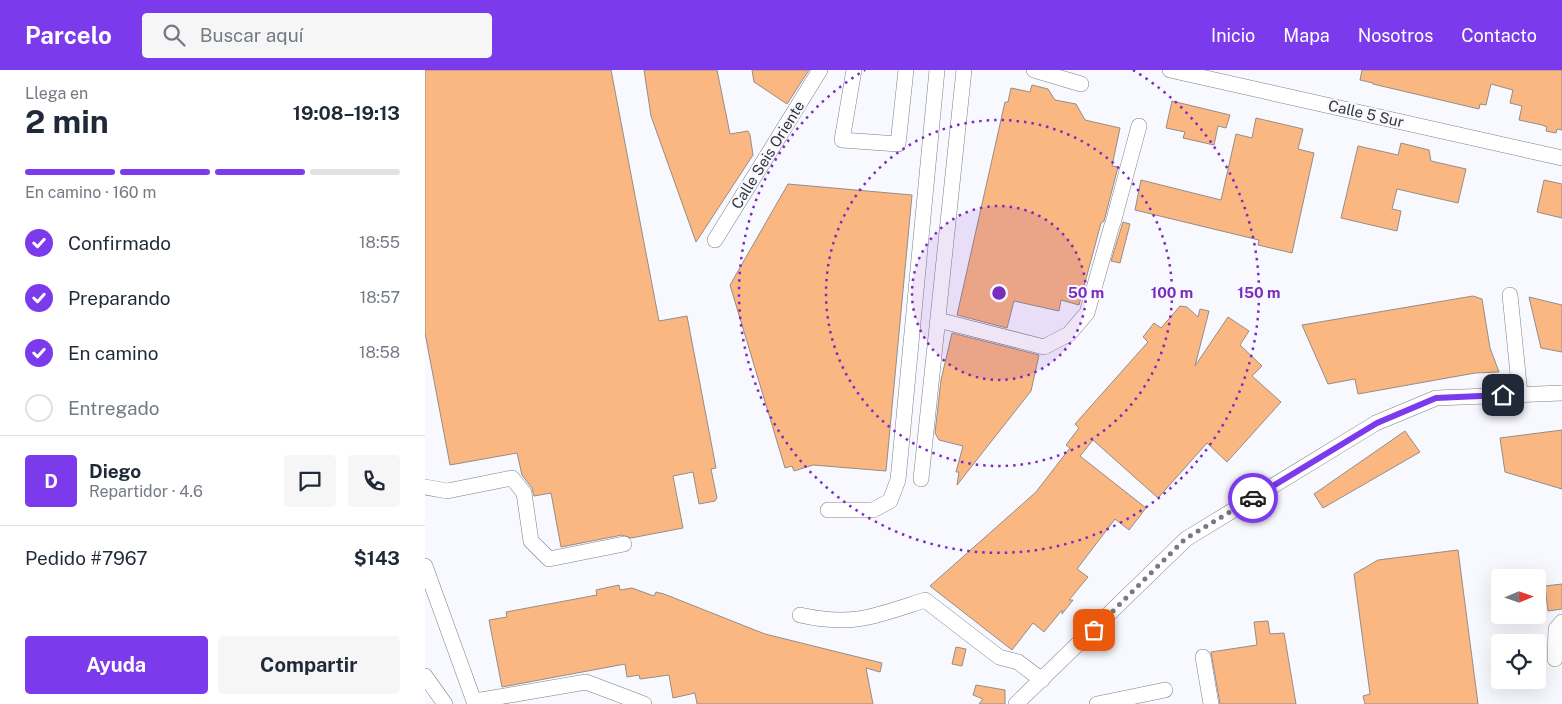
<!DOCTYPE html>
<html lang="es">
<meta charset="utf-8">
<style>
:root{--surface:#fff;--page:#f6f6f7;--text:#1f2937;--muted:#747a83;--line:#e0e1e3;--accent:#7c3aed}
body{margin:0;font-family:"Public Sans",sans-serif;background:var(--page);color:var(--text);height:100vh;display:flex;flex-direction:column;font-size:19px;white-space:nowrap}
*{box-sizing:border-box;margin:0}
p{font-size:16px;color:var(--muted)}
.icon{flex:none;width:28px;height:28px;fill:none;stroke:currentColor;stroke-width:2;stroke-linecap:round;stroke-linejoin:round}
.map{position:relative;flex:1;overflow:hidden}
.panel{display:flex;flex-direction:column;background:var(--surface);width:425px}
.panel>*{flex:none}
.needle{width:32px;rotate:88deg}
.buttons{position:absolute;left:1066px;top:499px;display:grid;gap:10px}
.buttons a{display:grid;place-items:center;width:55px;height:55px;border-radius:5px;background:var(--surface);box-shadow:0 5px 20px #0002;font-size:25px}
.pin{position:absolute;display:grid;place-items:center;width:42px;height:42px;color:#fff;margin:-21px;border-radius:10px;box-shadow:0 2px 8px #0006}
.courier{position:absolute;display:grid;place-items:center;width:50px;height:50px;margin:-25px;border:4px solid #7c3aed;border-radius:50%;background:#fff;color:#222;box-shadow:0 1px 6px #0007}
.summary em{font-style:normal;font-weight:700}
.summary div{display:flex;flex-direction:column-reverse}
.summary{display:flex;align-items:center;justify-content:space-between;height:85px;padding:0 25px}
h1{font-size:32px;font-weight:700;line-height:38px}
.bar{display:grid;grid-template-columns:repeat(4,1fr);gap:8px 5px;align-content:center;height:60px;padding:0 25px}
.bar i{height:6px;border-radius:4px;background:var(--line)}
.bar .on{background:var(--accent)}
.bar p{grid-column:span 4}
.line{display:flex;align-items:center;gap:12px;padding:0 25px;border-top:1px solid var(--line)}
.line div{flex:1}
.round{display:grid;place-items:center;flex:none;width:52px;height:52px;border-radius:5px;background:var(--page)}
ol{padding:0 25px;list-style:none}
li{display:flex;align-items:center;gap:15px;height:55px}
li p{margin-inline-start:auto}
li .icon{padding:5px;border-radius:50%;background:var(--accent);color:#fff;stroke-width:4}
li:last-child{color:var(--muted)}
li i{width:28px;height:28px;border:2px solid var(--line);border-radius:50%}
.button{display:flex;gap:10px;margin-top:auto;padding:10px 25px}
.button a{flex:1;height:58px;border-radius:5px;background:var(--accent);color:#fff;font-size:20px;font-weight:700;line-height:58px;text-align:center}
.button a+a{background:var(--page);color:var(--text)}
header{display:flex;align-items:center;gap:30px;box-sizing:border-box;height:70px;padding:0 25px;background:var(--accent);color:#fff}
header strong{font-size:24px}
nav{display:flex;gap:28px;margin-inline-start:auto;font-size:18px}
.search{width:350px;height:45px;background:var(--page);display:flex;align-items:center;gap:12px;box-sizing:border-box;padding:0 18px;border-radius:5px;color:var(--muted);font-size:19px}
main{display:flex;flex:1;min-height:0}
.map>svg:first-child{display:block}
</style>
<header>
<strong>Parcelo</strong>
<div class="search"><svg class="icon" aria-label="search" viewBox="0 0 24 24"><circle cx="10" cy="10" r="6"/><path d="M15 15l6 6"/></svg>Buscar aquí</div>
<nav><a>Inicio</a><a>Mapa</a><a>Nosotros</a><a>Contacto</a></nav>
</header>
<main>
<section class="panel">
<div class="summary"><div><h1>2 min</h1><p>Llega en</p></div><em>19:08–19:13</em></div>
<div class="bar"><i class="on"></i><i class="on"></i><i class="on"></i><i></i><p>En camino · 160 m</p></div>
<ol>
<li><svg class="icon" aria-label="check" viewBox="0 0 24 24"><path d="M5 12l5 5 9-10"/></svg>Confirmado<p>18:55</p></li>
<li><svg class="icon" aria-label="check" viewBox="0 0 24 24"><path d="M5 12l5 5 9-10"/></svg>Preparando<p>18:57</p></li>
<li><svg class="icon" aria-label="check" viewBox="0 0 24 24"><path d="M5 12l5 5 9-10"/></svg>En camino<p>18:58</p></li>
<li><i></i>Entregado</li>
</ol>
<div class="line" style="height:90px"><b class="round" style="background:var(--accent);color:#fff">D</b><div><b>Diego</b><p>Repartidor · 4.6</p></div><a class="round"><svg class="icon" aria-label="chat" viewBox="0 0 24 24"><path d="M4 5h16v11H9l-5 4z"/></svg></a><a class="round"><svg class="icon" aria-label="phone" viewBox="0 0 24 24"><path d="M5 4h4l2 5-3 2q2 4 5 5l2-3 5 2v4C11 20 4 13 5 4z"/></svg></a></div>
<div class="line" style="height:65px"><div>Pedido #7967</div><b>$143</b></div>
<div class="button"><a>Ayuda</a><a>Compartir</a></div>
</section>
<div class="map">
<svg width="1137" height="634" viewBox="0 0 1137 634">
<rect width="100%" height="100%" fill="#f8f8ff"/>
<path fill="#fab782" stroke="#968d87" d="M0,0h186l48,251 28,-5 29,152 -5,1 6,29 -2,3 -16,3 -6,-32 -20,4 10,52 -52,10 -9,-3 -61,12 -10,-54 -17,3 -2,-8 -10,-13 -5,-22 -67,12 -25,-132z
M219,0h73l13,64 18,-3 2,4 3,20 -57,87 -45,-126z
M327,0h57l-22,34 -33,-22z
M937,0h200v60l-5,-1 -1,4 -10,-2 1,-4 -5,-2 -23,-5 3,-14 -12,-3 3,-13 -22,-6 -5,21 -6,-1 -1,5 -106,-25v-1l-13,-3z
M607,15l16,4 7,11 21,4 9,16 35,8 -8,38 6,1 -14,54 -3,2 -22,82 -18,-5 -2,11 -45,-10 -7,27 -50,-13 48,-213h3l3,-14 19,4z
M747,31l58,14 -4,13 -8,-2 -4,19 -31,-7 2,-6 -19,-4z
M831,48l47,11 -5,20 16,4 -22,100 -34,-8 1,-5 -124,-30 6,-30 80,20 15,-66 16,4z
M976,73l28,7 2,11 35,8 -8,34 -61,-14 -5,20 9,2 -4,20 -56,-13 17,-72 40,9z
M1119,110l18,4v34l-25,-6z
M363,114l124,11 -26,276 -73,-6 -19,6 -2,-5 -7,2 -55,-183z
M698,152l7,2 -10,39 -9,-2z
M1048,226l9,3 8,49 9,24 -24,1 -117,21 -3,-15 -27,5 -26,-59z
M1104,227l33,8v47l-21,-4z
M755,236l7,1 11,10 2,-8 9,2 -14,55 33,-49 21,14 -9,14 22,21 -10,10 29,26 -54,60 -20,-19 -49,55 -65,-58 -13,16 66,52 -17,22 -14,-11 -38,50 11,8 -19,23h4l-11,14v-4l-18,22 -11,-9 -21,27 -82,-64 106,-94 34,-44 -4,-3 13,-17 -4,-4 73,-82 -5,-5 11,-14 7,5z
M527,263l87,22 -8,36 -74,94 2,-13h-3l7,-26 -24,-6 -4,-7 6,-53z
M1137,360v59l-57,-17 -5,-34z
M980,361l15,21 -97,56 -9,-14z
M1033,480l20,154h-113l-2,-8 7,-2 -16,-120 24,-14z
M1137,514v25l-14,2 -3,-25z
M194,515l1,5 12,-2 22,8 2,-4 8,2 101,40 117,29 -2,9 -14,-4 7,36h-176l-2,-11 -22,5 -4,-23 -29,4 -1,-4 -12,2 -2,-13 -123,23 -13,-67 18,-3 -1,-5 91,-17 -1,-5z
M843,551l2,13 14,-1 12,71h-76l-9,-52 46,-7 -3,-23z
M531,577l10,2 -4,17 -10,-2z
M551,615l29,5v14h-26l4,-5 -10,-4z"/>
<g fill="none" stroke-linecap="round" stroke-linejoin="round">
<defs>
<path id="minor" d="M429,0l-12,70 56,4 8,-74
M609,0l47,14
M745,0l392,88
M688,153l26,-97
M290,170l105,-170
M1085,225l10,99
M513,250l106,27 25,-13 18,-21 25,-88
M496,409l43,-409
M0,417l22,4 65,-13 12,15 7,48 18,18 75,-15
M403,440h45l17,-9 8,-21 39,-410
M0,496l50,138
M375,545c53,12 76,1 125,-15l74,57 19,5 24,18
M778,587l8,47
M1130,589l1,-30 6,-7
M0,606l20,28
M50,631l111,-19 58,22
M591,634l170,-165 190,-116 60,-25 126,-5
M672,634l68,-14"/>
</defs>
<use href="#minor" stroke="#7e7e87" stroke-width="16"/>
<use href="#minor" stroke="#fff" stroke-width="15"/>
</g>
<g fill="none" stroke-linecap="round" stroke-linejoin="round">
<path stroke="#797a7f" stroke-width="5" stroke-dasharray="0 9" d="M669,560l91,-91 68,-41"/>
<path stroke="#7c3aed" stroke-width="6" d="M828,428l124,-75 59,-25 67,-3"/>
</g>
<circle cx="574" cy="223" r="87" fill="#7b2cbf" fill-opacity=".12"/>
<g fill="none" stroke="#7b2cbf" stroke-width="2.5" stroke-dasharray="2.5 5">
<circle cx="574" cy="223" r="87"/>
<circle cx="574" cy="223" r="173"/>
<path d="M708 0A260 260 0 1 1 440 0"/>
</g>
<g text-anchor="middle" stroke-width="4" stroke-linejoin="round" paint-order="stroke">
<g font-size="15" fill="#35363a" stroke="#f8f8ff">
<text transform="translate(941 44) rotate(13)" y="5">Calle 5 Sur</text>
<text transform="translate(343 85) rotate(-58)" y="5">Calle Seis Oriente</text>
</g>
</g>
<circle cx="574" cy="223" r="8" fill="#7b2cbf" stroke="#f8f8ff" stroke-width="2.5"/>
<g font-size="15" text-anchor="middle" font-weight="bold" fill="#7b2cbf" stroke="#f8f8ff" stroke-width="4" stroke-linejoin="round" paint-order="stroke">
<text x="661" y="228">50 m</text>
<text x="747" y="228">100 m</text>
<text x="834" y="228">150 m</text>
</g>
</svg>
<div class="buttons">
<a><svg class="needle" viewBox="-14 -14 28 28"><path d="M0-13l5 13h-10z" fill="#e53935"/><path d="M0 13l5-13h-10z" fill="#747a83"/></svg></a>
<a><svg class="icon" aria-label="locate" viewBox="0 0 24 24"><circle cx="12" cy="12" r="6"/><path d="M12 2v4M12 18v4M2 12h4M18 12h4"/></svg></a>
</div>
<div class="pin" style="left:669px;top:560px;background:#ea580c"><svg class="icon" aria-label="bag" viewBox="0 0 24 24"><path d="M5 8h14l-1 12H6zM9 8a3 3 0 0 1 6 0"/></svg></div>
<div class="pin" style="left:1078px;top:325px;background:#1f2937"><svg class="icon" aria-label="home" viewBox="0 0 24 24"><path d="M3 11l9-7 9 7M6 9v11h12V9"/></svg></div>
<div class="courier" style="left:828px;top:428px"><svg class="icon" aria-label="car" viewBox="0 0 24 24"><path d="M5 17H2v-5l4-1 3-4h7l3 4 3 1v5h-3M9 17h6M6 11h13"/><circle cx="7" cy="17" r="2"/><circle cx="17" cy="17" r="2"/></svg></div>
</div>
</main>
